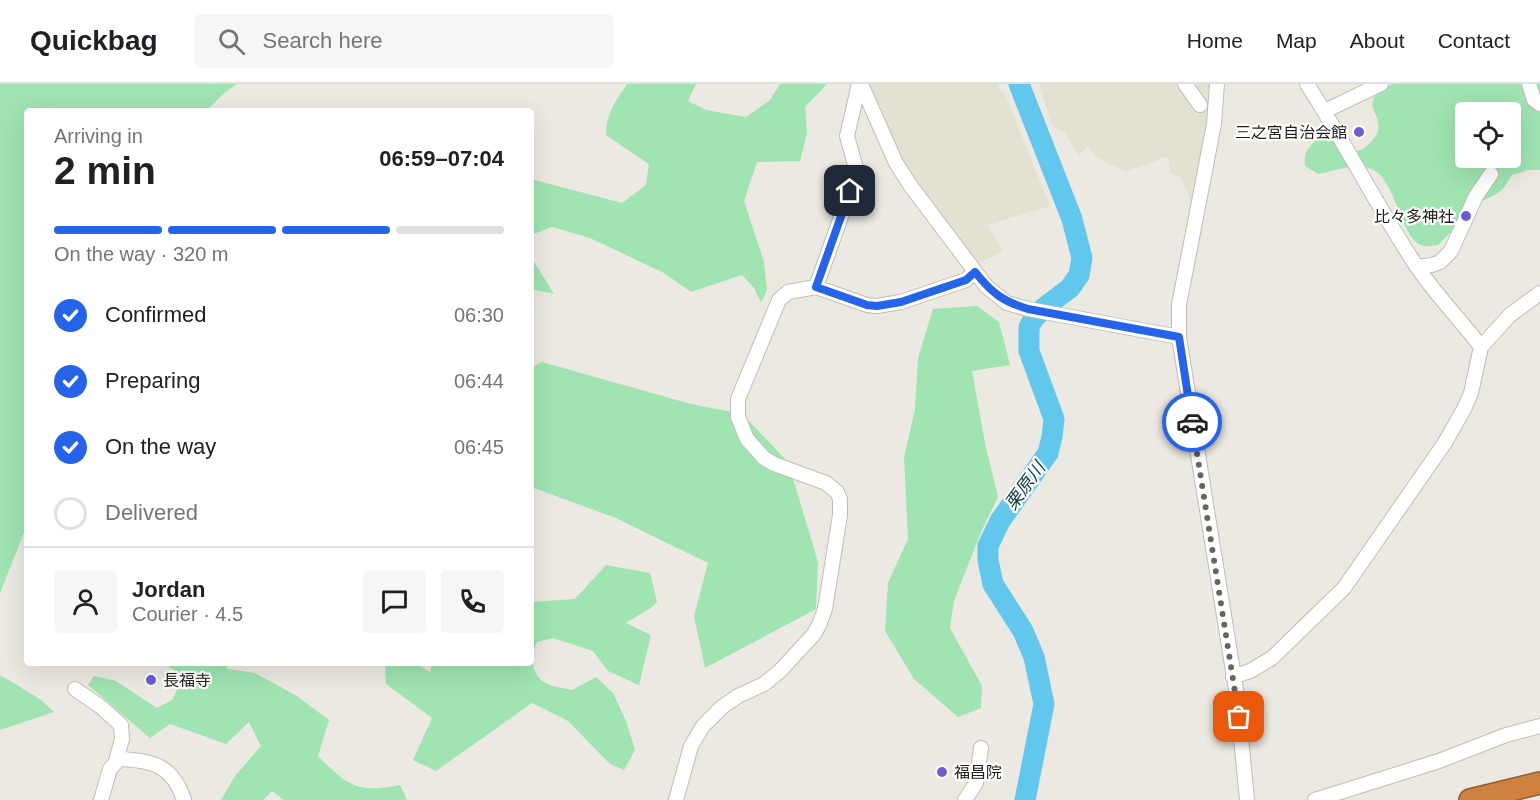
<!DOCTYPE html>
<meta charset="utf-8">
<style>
:root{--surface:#fff;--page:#f6f6f6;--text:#202124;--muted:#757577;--line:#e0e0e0;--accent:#2563eb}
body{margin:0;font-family:Helvetica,"Noto Sans JP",sans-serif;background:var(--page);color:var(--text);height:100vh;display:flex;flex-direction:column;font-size:22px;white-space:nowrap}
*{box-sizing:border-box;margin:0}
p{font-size:20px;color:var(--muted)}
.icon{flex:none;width:33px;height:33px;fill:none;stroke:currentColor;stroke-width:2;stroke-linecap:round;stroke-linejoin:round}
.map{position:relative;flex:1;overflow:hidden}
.side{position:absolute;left:24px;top:24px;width:510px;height:558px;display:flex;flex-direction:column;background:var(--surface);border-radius:6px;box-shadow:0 6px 24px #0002}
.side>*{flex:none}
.tools{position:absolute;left:1455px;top:18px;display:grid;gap:12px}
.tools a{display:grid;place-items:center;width:66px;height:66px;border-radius:6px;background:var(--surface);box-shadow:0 6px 24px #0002;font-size:30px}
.pin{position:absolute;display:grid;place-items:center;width:51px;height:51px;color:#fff;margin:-26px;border-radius:12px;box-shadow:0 3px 9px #0006}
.courier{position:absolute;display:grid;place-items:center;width:60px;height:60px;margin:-30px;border:4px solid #2563eb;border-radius:50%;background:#fff;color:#222;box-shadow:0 2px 8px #0007}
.summary em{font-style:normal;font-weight:800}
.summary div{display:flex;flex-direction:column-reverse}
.summary{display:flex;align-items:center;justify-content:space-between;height:102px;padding:0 30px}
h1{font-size:39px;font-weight:800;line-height:45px}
.bar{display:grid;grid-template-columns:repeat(4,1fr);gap:9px 6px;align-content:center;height:72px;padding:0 30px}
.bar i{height:8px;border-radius:4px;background:var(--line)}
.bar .current{background:var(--accent)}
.bar p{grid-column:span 4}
.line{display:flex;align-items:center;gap:15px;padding:0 30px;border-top:2px solid var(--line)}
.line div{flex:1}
.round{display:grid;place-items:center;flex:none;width:63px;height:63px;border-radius:6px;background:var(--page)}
ol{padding:0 30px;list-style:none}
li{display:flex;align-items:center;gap:18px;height:66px}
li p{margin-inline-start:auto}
li .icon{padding:6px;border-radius:50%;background:var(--accent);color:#fff;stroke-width:4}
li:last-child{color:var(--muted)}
li i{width:33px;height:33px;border:3px solid var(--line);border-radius:50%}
header{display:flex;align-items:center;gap:36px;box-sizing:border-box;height:84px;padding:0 30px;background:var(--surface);border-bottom:2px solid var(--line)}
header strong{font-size:28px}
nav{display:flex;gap:33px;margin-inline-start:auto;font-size:21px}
.search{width:420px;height:54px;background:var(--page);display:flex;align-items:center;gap:15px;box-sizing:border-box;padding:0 21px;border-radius:6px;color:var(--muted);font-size:22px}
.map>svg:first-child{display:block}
</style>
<header>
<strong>Quickbag</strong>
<div class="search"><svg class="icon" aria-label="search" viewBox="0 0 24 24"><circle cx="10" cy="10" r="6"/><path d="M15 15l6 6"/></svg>Search here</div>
<nav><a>Home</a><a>Map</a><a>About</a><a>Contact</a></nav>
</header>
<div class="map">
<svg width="1540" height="716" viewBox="0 0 1540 716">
<rect width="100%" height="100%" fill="#ebe9e1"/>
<path fill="#e3e1d1" d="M866,0h132l3,8 3,-1 46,115 -63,19 16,26 -27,14 -45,-60 -34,-51z
M1039,0h174l-6,44 -15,75 -11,-25 -11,-6 -1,-13 -3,-2 -41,15 -29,-15 -9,-11 -8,10 -14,-23 -13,-8z"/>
<path fill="#9fe4b1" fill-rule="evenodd" d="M0,0h237l-14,10 -17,17h-179v414l-27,68z
M627,0h69l-8,17 18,9 40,7 24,-17 10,-16h47l-22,23 2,26 -7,28 -43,1 -13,39 20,61 3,28 -6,13 -7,-15 -12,-13 -51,17 -27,-19 -74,-35 -38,-11 -21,8v-56l91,24 24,-18 3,-21 -43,-29c0,-21 10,-35 21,-51z
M1393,0h147v86h-12l-16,5 -8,13 -9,7 -13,6 -44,44c-4,0 -10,2 -14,1 -25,-5 -26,-69 -55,-78 -15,-5 -36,3 -51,6l-13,-8c-1,-8 0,-14 6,-21 19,-23 32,10 49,5 4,-1 8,-5 11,-8 25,-26 -24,-37 22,-58zM1466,28h44v46h-44z
M531,174l2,2 21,34 -23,-5z
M977,222l22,16 11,43 -38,6 13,72 13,54 -17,35 -27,69 -4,27 32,58 -1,22 -23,9 -44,-38 -29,-48 3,-48 20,-44 -4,-82 11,-47 3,-52 15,-49z
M542,278l149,42 51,10 46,48 30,100 -2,47 -111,59 -11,-52 14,-53 -92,-45 -85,-31v-119z
M606,481l44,8 7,29c-9,10 -20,13 -31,21l25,12 -12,50 -31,-14 -15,-20 -40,-13 -16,4c-6,12 -7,31 7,40 7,5 20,6 28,8l24,-13 17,16 13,28 9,29 -11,20 -14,-6 -42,-43 -36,-18 -96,68 -23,-11 19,-42 -46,-34 -1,-19 3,-2h27l15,9 2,-9h99v-61l44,-3z
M163,579h64v6l28,4 42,23 32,24 -11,36c29,29 39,38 82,29l7,15h-123l-12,-9 -9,9h-42l14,-24 26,-30 -12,-24 -23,22 -56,-20 -20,14 -62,-53 6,-9 22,5 41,27 15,-8 12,-24z
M0,591l40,24 14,13 -54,18z"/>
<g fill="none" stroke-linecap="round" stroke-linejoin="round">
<path stroke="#62c7ec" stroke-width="21" d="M1019,0l53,135 10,39 -3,17 -9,13 -25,19 -11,11 -5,9v24l25,68 -2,18 -4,16 -48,68 -12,25v14l5,24 30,47 11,26 10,47 -19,96"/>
<defs>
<path id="minor" d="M861,0l35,79 14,22 76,101 21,17 21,6 151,28
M1185,0l15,21
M1217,0l-3,40 -35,181v32l58,359 10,104
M1307,0c38,59 70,122 108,180 19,29 45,55 66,83
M1529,0l5,16 6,4
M1325,27l56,-27
M1417,183l15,-2 8,-3 11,-11 25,-55 15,-22
M816,203l41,-115 -10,-36 12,-52
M1233,593l17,-6 22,-13 72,-70 100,-144 20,-35 7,-16 10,-46 29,-32 30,-22
M75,605l26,18 20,18 1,14 -6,22
M101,716l9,-31 9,-10c34,1 54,7 65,41
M676,716l15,-54 12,-20 19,-19 16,-11 26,-12 16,-13 34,-37 5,-9 6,-16 15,-94v-16l-3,-7 -11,-9 -52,-19 -10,-6 -17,-19 -9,-22v-18l41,-99 9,-8 28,-5 51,18 10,1 24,-4 65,-22 9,-9
M965,716l11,-17 5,-35
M1315,716l124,-39 67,-26 34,-9"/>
<path id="highway" d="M1470,716l70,-17"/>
</defs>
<use href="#minor" stroke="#bfbeb6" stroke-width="16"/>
<use href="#highway" stroke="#915e33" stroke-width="24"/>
<use href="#minor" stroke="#fff" stroke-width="14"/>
<use href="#highway" stroke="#cf8140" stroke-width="21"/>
</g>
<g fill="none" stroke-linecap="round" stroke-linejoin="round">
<path stroke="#666560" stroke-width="6" stroke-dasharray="0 10.8" d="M1192,338l47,295"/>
<path stroke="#2563eb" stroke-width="8" d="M850,107l-34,96 51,18 10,1 24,-4 65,-22 9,-8c17,21 27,29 53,37l151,28 13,85"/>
</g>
<g fill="#6e5cd6" stroke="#fff" stroke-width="2">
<circle cx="1359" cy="48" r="6"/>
<circle cx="1466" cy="132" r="6"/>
<circle cx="151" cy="596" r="6"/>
<circle cx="942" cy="688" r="6"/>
</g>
<g text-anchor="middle" stroke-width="4.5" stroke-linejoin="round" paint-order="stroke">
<g font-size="16" fill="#1e1e1b" stroke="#fff" text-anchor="end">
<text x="1347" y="54">三之宮自治会館</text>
<text x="1454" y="138">比々多神社</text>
<text x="163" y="602" text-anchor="start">長福寺</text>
<text x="954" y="694" text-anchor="start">福昌院</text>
</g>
<g font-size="18" font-style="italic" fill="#0e3b4b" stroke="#fff">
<text transform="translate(1025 402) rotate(-54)" y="6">栗原川</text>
</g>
</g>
</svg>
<div class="tools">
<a><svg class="icon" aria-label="locate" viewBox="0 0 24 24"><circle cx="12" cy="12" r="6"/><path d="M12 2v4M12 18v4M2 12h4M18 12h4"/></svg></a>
</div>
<div class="pin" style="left:1239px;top:633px;background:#ea580c"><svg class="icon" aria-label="bag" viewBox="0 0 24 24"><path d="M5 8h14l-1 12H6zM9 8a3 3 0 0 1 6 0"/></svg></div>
<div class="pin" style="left:850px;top:107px;background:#1f2937"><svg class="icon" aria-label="home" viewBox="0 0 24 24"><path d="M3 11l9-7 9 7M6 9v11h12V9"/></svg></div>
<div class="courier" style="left:1192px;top:338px"><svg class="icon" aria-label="car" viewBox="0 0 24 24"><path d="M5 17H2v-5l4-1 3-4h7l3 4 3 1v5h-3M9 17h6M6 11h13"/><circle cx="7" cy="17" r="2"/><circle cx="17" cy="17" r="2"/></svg></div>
<section class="side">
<div class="summary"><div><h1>2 min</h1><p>Arriving in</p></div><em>06:59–07:04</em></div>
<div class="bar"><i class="current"></i><i class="current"></i><i class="current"></i><i></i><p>On the way · 320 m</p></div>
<ol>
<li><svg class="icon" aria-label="check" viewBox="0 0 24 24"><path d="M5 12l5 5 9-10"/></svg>Confirmed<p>06:30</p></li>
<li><svg class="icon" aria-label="check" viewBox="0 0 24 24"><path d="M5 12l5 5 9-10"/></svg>Preparing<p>06:44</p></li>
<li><svg class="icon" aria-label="check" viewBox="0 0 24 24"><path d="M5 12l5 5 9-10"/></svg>On the way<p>06:45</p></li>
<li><i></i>Delivered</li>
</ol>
<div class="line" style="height:108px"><a class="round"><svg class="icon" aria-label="person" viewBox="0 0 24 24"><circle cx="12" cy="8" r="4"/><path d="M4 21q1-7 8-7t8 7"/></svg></a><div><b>Jordan</b><p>Courier · 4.5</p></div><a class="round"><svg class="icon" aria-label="chat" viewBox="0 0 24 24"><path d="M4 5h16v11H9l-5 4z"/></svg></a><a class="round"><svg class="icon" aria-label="phone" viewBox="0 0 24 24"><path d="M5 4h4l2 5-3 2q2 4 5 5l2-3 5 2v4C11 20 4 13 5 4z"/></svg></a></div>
</section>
</div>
